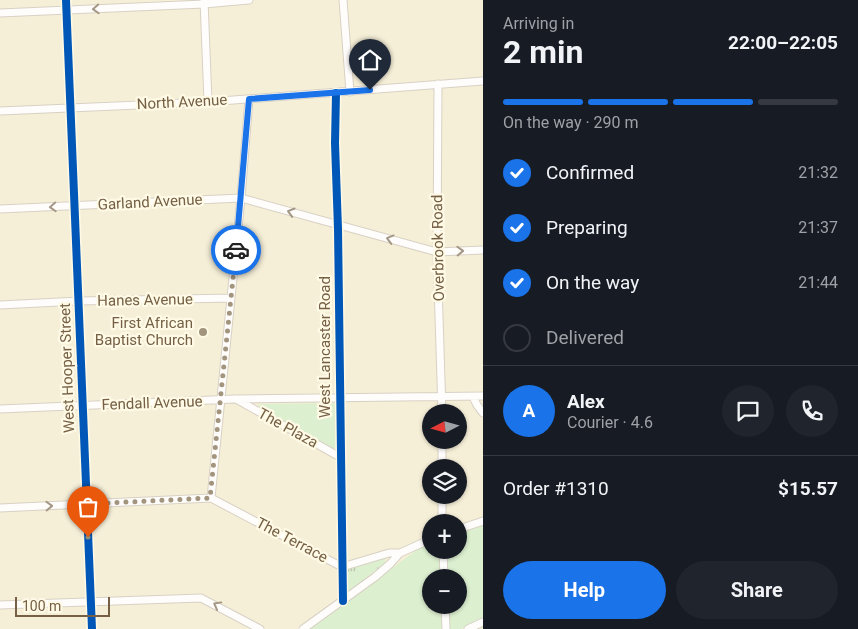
<!DOCTYPE html>
<meta charset="utf-8">
<style>
:root{--surface:#171b24;--page:#20242c;--text:#f1f3f6;--muted:#9ea1a6;--line:#363941;--accent:#1a73e8}
body{margin:0;font-family:Roboto,sans-serif;background:var(--page);color:var(--text);height:100vh;display:flex;flex-direction:column;font-size:19px;white-space:nowrap}
*{box-sizing:border-box;margin:0}
p{font-size:16px;color:var(--muted)}
.icon{flex:none;width:28px;height:28px;fill:none;stroke:currentColor;stroke-width:2;stroke-linecap:round;stroke-linejoin:round}
.map{position:relative;flex:1;overflow:hidden}
.sheet{display:flex;flex-direction:column;background:var(--surface);width:375px}
.sheet>*{flex:none}
.needle{width:32px;rotate:264deg}
.buttons{position:absolute;left:422px;top:404px;display:grid;gap:10px}
.buttons a{display:grid;place-items:center;width:45px;height:45px;border-radius:50%;background:var(--surface);box-shadow:0 1px 4px #0004;font-size:25px}
.scale{position:absolute;left:15px;bottom:12px;width:95px;box-sizing:border-box;padding-left:5px;border:2px solid #756045;border-top:0;font-size:14px;line-height:18px;white-space:nowrap;color:#756045;-webkit-text-stroke:4px #fffae6;paint-order:stroke}
.pin{position:absolute;display:grid;place-items:center;width:42px;height:42px;color:#fff;margin:-51px -21px;border-radius:50% 50% 50% 0;rotate:-45deg;box-shadow:0 0 5px #0007}
.pin .icon{rotate:45deg}
.courier{position:absolute;display:grid;place-items:center;width:50px;height:50px;margin:-25px;border:4px solid #1a73e8;border-radius:50%;background:#fff;color:#222;box-shadow:0 1px 6px #0007}
.summary em{font-style:normal;font-weight:700}
.summary div{display:flex;flex-direction:column-reverse}
.summary{display:flex;align-items:center;justify-content:space-between;height:85px;padding:0 20px}
h1{font-size:32px;font-weight:700;line-height:38px}
.bar{display:grid;grid-template-columns:repeat(4,1fr);gap:8px 5px;align-content:center;height:60px;padding:0 20px}
.bar i{height:6px;border-radius:4px;background:var(--line)}
.bar .current{background:var(--accent)}
.bar p{grid-column:span 4}
.line{display:flex;align-items:center;gap:12px;padding:0 20px;border-top:1px solid var(--line)}
.line div{flex:1}
.round{display:grid;place-items:center;flex:none;width:52px;height:52px;border-radius:26px;background:var(--page)}
ol{padding:0 20px;list-style:none}
li{display:flex;align-items:center;gap:15px;height:55px}
li p{margin-inline-start:auto}
li .icon{padding:5px;border-radius:50%;background:var(--accent);color:#fff;stroke-width:4}
li:last-child{color:var(--muted)}
li i{width:28px;height:28px;border:2px solid var(--line);border-radius:50%}
.cta{display:flex;gap:10px;margin-top:auto;padding:10px 20px}
.cta a{flex:1;height:58px;border-radius:30px;background:var(--accent);color:#fff;font-size:20px;font-weight:700;line-height:58px;text-align:center}
.cta a+a{background:var(--page);color:var(--text)}
main{display:flex;flex:1;min-height:0}
.map>svg:first-child{display:block}
</style>
<main>
<div class="map">
<svg width="483" height="629" viewBox="0 0 483 629">
<defs>
<pattern id="grass-tufts" width="24" height="20" patternUnits="userSpaceOnUse" patternTransform="scale(1.25)"><rect width="24" height="20" fill="#dcefcf"/><path d="M3 7l-1-3M5 7V3M7 7l1-3M15 17l-1-3M17 17v-4M19 17l1-3" fill="none" stroke="#b7c5aa"/></pattern>
</defs>
<rect width="100%" height="100%" fill="#f7f4e6"/>
<path fill="#f6efd8" fill-rule="evenodd" d="M0,0h483v629h-483zM431,412h28v28h-28zM431,468h28v27h-28zM431,522h28v28h-28zM431,578h28v27h-28z"/>
<path fill="url(#grass-tufts)" d="M383,558l2,1v4l-35,28 -5,-3 1,-18z"/>
<path fill="#dcefcf" fill-rule="evenodd" d="M334,403l2,3v40l-2,3 -74,-40 -2,-3 3,-2z
M483,524v95l-22,10h-151l112,-83 9,-3v7h28v-17zM431,578h28v27h-28z"/>
<g fill="none" stroke-linecap="round" stroke-linejoin="round">
<defs>
<path id="minor" d="M66,0l26,629
M204,0l4,102
M343,0l7,92
M0,13l204,-9 45,-4
M438,84l-1,168 5,160
M336,93l-1,50 3,86 5,372
M0,111l208,-9 275,-21
M0,209l241,-11 196,54 46,-2
M0,305l79,-4 152,-3
M473,397l4,8 6,8
M236,399l104,58
M0,409l235,-10 248,-3
M442,440v28
M442,495v27
M211,498l30,-300 8,-99
M211,498l131,69 47,-14h11l31,-14
M0,508l211,-10
M459,529l24,-8
M443,550l1,28
M0,605l201,-7 59,31
M445,605l1,24
M303,629l72,-52 15,-13 10,-11
M468,629l15,-7"/>
</defs>
<use href="#minor" stroke="#d8d1c4" stroke-width="9"/>
<use href="#minor" stroke="#fefdfb" stroke-width="7"/>
<defs>
<path id="cycleway" d="M66,0l26,629
M336,93l-1,50 3,86 5,372"/>
</defs>
<use href="#cycleway" stroke="#fffae6" stroke-width="11"/>
<use href="#cycleway" stroke="#0057b8" stroke-width="8"/>
</g>
<defs><path id="oneway-chevron" d="M-2-3.5L2.5 0L-2 3.5" fill="none" stroke-width="1.6" stroke-linecap="round" stroke-linejoin="round" transform="scale(1.25)"/></defs>
<g stroke="#a59785">
<use href="#oneway-chevron" transform="translate(96 9) rotate(177)"/>
<use href="#oneway-chevron" transform="translate(53 207) rotate(177)"/>
<use href="#oneway-chevron" transform="translate(291 212) rotate(-164)"/>
<use href="#oneway-chevron" transform="translate(390 239) rotate(-165)"/>
<use href="#oneway-chevron" transform="translate(460 251) rotate(-2)"/>
<use href="#oneway-chevron" transform="translate(49 506) rotate(-2)"/>
<use href="#oneway-chevron" transform="translate(217 605) rotate(-151)"/>
</g>
<g fill="none" stroke-linecap="round" stroke-linejoin="round">
<path stroke="#a2947d" stroke-width="5" stroke-dasharray="0 9" d="M88,537l-1,-33 123,-6 26,-248"/>
<path stroke="#1a73e8" stroke-width="6" d="M236,250l13,-151 121,-9"/>
</g>
<circle fill="#a2947d" stroke="#fffae6" stroke-width="2" cx="203" cy="332" r="5"/>
<g text-anchor="middle" stroke-width="4.5" stroke-linejoin="round" paint-order="stroke">
<g font-size="15" fill="#756045" stroke="#fffae6">
<text transform="translate(182 102) rotate(-3)" y="5">North Avenue</text>
<text transform="translate(150 202) rotate(-3)" y="5">Garland Avenue</text>
<text transform="translate(438 248) rotate(-91)" y="5">Overbrook Road</text>
<text transform="translate(145 300) rotate(-1)" y="5">Hanes Avenue</text>
<text transform="translate(325 347) rotate(-90)" y="5">West Lancaster Road</text>
<text transform="translate(67 368) rotate(-92)" y="5">West Hooper Street</text>
<text transform="translate(152 403) rotate(-2)" y="5">Fendall Avenue</text>
<text transform="translate(288 428) rotate(29)" y="5">The Plaza</text>
<text transform="translate(292 540) rotate(28)" y="5">The Terrace</text>
</g>
<g font-size="15" fill="#756045" stroke="#fffae6" text-anchor="end">
<text x="193" y="328">First African<tspan x="193" dy="17">Baptist Church</tspan></text>
</g>
</g>
</svg>
<div class="buttons">
<a><svg class="needle" viewBox="-14 -14 28 28"><path d="M0-13l5 13h-10z" fill="#e53935"/><path d="M0 13l5-13h-10z" fill="#9ea1a6"/></svg></a>
<a><svg class="icon" aria-label="layers" viewBox="0 0 24 24"><path d="M12 4l9 5-9 5-9-5zM3 14l9 5 9-5"/></svg></a>
<a>+</a>
<a>−</a>
</div>
<div class="scale">100 m</div>
<div class="pin" style="left:88px;top:537px;background:#ea580c"><svg class="icon" aria-label="bag" viewBox="0 0 24 24"><path d="M5 8h14l-1 12H6zM9 8a3 3 0 0 1 6 0"/></svg></div>
<div class="pin" style="left:370px;top:90px;background:#1f2937"><svg class="icon" aria-label="home" viewBox="0 0 24 24"><path d="M3 11l9-7 9 7M6 9v11h12V9"/></svg></div>
<div class="courier" style="left:236px;top:250px"><svg class="icon" aria-label="car" viewBox="0 0 24 24"><path d="M5 17H2v-5l4-1 3-4h7l3 4 3 1v5h-3M9 17h6M6 11h13"/><circle cx="7" cy="17" r="2"/><circle cx="17" cy="17" r="2"/></svg></div>
</div>
<section class="sheet">
<div class="summary"><div><h1>2 min</h1><p>Arriving in</p></div><em>22:00–22:05</em></div>
<div class="bar"><i class="current"></i><i class="current"></i><i class="current"></i><i></i><p>On the way · 290 m</p></div>
<ol>
<li><svg class="icon" aria-label="check" viewBox="0 0 24 24"><path d="M5 12l5 5 9-10"/></svg>Confirmed<p>21:32</p></li>
<li><svg class="icon" aria-label="check" viewBox="0 0 24 24"><path d="M5 12l5 5 9-10"/></svg>Preparing<p>21:37</p></li>
<li><svg class="icon" aria-label="check" viewBox="0 0 24 24"><path d="M5 12l5 5 9-10"/></svg>On the way<p>21:44</p></li>
<li><i></i>Delivered</li>
</ol>
<div class="line" style="height:90px"><b class="round" style="background:var(--accent);color:#fff">A</b><div><b>Alex</b><p>Courier · 4.6</p></div><a class="round"><svg class="icon" aria-label="chat" viewBox="0 0 24 24"><path d="M4 5h16v11H9l-5 4z"/></svg></a><a class="round"><svg class="icon" aria-label="phone" viewBox="0 0 24 24"><path d="M5 4h4l2 5-3 2q2 4 5 5l2-3 5 2v4C11 20 4 13 5 4z"/></svg></a></div>
<div class="line" style="height:65px"><div>Order #1310</div><b>$15.57</b></div>
<div class="cta"><a>Help</a><a>Share</a></div>
</section>
</main>
